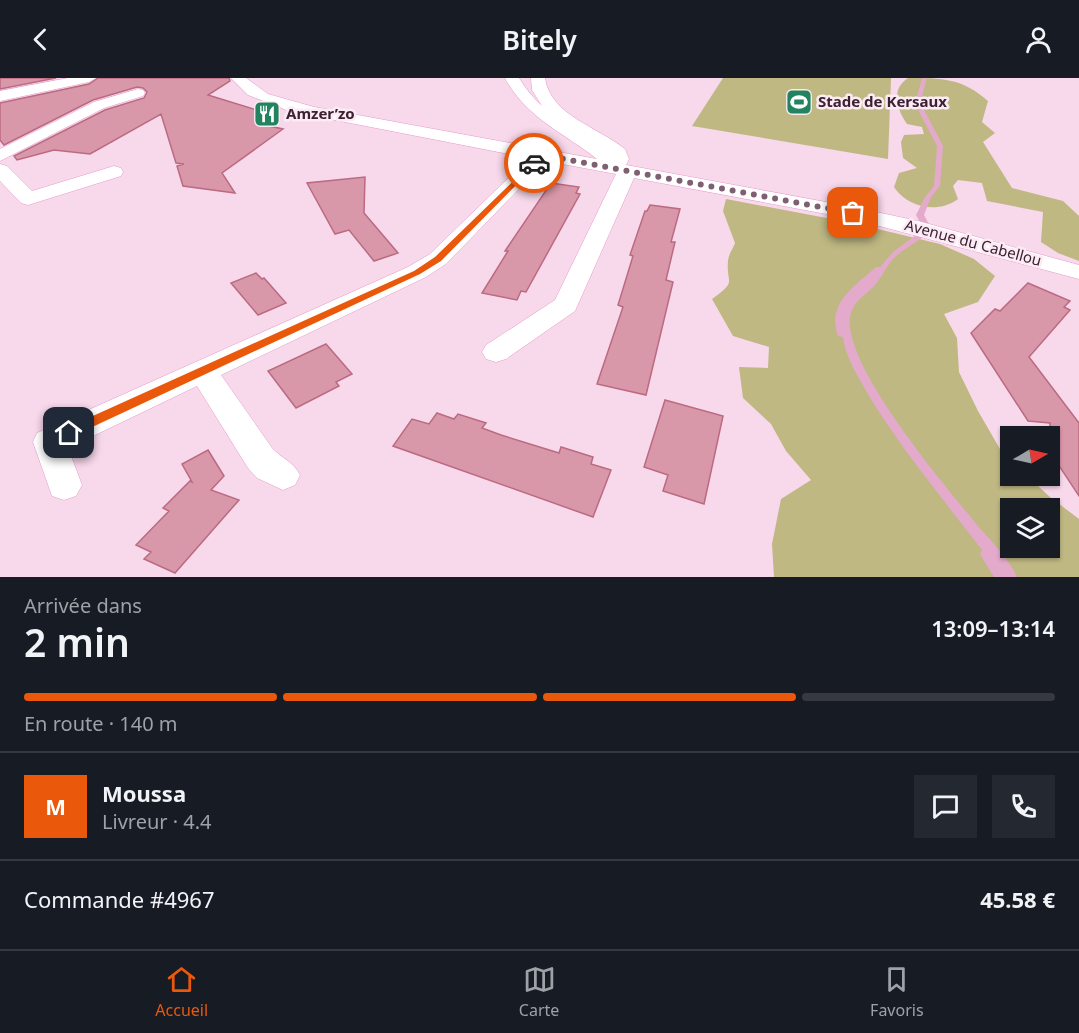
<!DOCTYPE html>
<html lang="fr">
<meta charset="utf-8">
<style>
:root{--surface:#171b24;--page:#242831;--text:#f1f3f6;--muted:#9ea1a6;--line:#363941;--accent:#ea580c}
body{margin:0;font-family:"Noto Sans",sans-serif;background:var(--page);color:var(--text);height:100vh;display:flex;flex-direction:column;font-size:22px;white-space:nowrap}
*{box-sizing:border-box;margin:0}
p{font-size:20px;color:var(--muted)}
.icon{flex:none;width:33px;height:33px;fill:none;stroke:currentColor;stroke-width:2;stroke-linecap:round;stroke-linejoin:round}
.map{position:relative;height:499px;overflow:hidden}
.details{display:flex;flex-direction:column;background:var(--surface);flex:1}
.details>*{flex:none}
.needle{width:39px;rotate:81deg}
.tools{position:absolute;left:1000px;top:348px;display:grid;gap:12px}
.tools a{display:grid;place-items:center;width:60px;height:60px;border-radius:0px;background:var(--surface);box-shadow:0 2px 4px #0004;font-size:30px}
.pin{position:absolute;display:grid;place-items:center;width:51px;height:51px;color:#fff;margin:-26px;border-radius:12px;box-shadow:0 3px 9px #0006}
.courier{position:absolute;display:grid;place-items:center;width:60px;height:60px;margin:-30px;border:4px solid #ea580c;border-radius:50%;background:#fff;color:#222;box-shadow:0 2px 8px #0007}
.head em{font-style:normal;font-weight:600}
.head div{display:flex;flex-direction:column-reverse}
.head{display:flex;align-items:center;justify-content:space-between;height:102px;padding:0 24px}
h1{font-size:39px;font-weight:600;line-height:45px}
.bar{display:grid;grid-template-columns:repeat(4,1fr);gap:9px 6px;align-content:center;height:72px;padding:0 24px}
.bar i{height:8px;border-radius:4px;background:var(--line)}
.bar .selected{background:var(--accent)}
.bar p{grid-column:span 4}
.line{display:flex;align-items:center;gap:15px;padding:0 24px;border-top:2px solid var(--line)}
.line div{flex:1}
.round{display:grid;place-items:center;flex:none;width:63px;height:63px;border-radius:0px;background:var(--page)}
header{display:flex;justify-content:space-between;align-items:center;height:78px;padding:0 24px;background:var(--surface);font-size:27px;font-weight:600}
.dock{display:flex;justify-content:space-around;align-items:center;height:84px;border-top:2px solid var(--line);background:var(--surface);font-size:16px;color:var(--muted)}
.dock a{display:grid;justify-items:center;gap:3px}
.dock .selected{color:var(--accent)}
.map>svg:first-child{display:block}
</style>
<header><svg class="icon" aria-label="back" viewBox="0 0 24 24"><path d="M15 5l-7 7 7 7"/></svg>Bitely<svg class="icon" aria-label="person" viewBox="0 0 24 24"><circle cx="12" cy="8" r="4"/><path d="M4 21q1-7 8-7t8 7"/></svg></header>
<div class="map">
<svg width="1079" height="499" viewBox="0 0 1079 499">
<rect width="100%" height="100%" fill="#f8d8eb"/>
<path fill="#bfb883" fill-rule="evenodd" d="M723,0h168l-3,81 -196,-33z
M908,0c34,0 54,0 80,23l-6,21 13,11 -12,9 29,46 51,13 16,15v45l-21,-8 -17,-11 2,-30 -56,-11 -5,-18 -24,-3 -5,6 5,13c-20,15 -50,9 -64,-12l5,-14 18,-5 -14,-10 -2,-16 3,-7 20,-1 -2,-7 -15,-3c-11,-16 -16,-35 1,-46z
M726,121l127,24 87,21 34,15 21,17 -17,26 -34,12 13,24 2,34 19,39 22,38 11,11v16h16l23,21 29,22v58h-305l-2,-33 9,-45 30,-19 -25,-29 -15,-27 -28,-26 -4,-31 29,1 1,-21 -36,-11 -21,-37c26,-19 14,-14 16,-38 0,-5 5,-13 7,-18l-12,-32zM1050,430v40h-39v-40z"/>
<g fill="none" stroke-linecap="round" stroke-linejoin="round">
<path fill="#e3aacc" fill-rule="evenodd" d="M922,0h4c0,9 -5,17 -5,26l22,42 -3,40 -9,11 -7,18 8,15c-11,10 -26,17 -37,27 -9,9 -13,21 -22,30 -7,7 -17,13 -21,23 -20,45 97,180 126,216 13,15 31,33 39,51h-23l-14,-23 2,-4c-39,-51 -80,-100 -113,-154 -10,-18 -24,-39 -26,-59l-5,-1c-12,-33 17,-50 38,-69h4l13,-15 31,-23 -8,-14 9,-18 9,-11 3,-40 -22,-42z"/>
</g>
<path fill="#d998a9" stroke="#bb6a81" stroke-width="1.5" d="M0,0h56l-56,11z
M98,0h131l1,3 -22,14 52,16 9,15 14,3 -61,44 13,20 -52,-7 -6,-20 7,-2 -8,-1 -15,-49 -71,40 -36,-4 -37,10 -3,-4 91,-46 39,-12 3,-6 -4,-4 -6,-1 -44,13 -89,45 -4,-5v-37l89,-19z
M365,99l-1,36 34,40 -24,8 -25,-31 -14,4 -28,-51z
M551,105l28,4 -3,6 4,1 -54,98 -5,-1 -4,9 -35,-7 26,-42h-3z
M650,127l30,4 -9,33h4l-9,38 7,2 -27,113 -49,-11 26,-77 -5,-2 15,-49 -3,-1 15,-44h2z
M256,195l6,6 2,-1 22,25 -28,12 -27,-32z
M1028,205l42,18 -6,6 6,3 -41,47 50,66v73l-29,-44v-29l-22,-2 -57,-88 24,-24 5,2z
M326,266l26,30 -16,8 3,4 -43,22 -28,-37z
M665,322l58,16 -19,88 -41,-13 5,-16 -24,-8z
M437,335l17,6 4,-5 28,9 -4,5 19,7 58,18 2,-6 32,10 -2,7 20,6 -18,47 -200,-71 19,-27 17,5z
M208,372l16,26 -13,14 28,10 -64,73 -31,-14 7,-7 -15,-7 33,-34 -6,-3 27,-27 2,1 -10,-18z"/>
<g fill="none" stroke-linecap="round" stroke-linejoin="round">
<defs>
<path id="street" d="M68,0h28l-7,4 -89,19v-10z
M231,0h15l22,16 46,13 283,52c-33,-26 -71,-41 -92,-81h14c7,11 14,20 23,28l-10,-16 -1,-12h14c5,37 54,50 80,71l4,10 -3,6 227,42 65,14 161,44v14l-226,-60 -219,-41 -59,133 -69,48 -10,3 -10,-3 -4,-7 4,-7 69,-45 61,-126 -70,-13 -100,103 -20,13 -205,98 51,73c10,11 21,13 28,27l-5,10 -12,5 -26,-12 -9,-10 -51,-82 -129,62 14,37 -6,11 -12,4 -12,-4 -19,-54 4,-9 371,-166 22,-13 99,-96 -240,-47 -41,-16z
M138,11l5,1 2,3 -2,3 -39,12 -104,53v-12l94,-47z
M0,86l7,2 25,25 82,-25 7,2 2,4 -2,4 -93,29 -7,-2 -21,-22z"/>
</defs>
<use href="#street" stroke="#e79bca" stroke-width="1"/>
<use href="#street" fill="#fff" fill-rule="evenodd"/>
</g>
<path fill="#ea580c" d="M534,83l2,4 -95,96 -21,13 -347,162h-9v-7l350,-158 21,-14z"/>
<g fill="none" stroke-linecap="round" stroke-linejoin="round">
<path stroke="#7f6073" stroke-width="6" stroke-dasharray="0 10.8" d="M534,85l8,-8 311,58"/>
</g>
<defs>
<symbol id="stadium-square" viewBox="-11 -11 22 22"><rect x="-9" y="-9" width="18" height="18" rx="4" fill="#22845e" stroke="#fbebf4"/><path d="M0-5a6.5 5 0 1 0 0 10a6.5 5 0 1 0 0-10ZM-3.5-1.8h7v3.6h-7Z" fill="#fff"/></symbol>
<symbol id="restaurant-square" viewBox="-11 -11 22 22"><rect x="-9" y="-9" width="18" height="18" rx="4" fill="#22845e" stroke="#fbebf4"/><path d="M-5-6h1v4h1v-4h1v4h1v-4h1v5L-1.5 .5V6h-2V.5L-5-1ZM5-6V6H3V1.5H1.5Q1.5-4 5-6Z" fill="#fff"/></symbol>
</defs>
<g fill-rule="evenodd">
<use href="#stadium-square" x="784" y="9" width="30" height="30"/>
<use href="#restaurant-square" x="252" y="21" width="30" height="30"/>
</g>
<g text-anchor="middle" stroke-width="5" stroke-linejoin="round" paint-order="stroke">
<g font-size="15" font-weight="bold" fill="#3e2033" stroke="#fbebf4" text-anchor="start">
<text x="818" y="29">Stade de Kersaux</text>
<text x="286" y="41">Amzer’zo</text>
</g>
<g font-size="15" fill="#3e2033" stroke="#fbebf4">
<text transform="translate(973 165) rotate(15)" y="5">Avenue du Cabellou</text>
</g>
</g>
</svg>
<div class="tools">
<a><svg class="needle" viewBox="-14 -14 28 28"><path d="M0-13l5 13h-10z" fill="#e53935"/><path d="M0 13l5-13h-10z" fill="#9ea1a6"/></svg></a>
<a><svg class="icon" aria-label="layers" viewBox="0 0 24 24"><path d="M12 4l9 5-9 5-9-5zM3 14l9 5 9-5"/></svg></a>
</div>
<div class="pin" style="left:853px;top:135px;background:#ea580c"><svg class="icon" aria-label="bag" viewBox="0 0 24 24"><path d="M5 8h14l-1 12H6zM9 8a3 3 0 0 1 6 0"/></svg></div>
<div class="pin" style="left:69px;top:355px;background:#1f2937"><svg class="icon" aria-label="home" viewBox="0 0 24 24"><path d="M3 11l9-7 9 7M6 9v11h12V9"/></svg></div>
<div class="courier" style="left:534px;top:85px"><svg class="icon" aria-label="car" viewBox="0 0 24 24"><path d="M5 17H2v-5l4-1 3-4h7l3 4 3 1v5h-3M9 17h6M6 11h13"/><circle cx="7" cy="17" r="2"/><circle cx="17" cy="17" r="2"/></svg></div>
</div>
<section class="details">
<div class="head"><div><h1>2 min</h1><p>Arrivée dans</p></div><em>13:09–13:14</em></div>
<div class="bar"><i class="selected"></i><i class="selected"></i><i class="selected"></i><i></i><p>En route · 140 m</p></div>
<div class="line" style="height:108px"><b class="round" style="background:var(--accent);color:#fff">M</b><div><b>Moussa</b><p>Livreur · 4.4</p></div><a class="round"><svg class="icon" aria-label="chat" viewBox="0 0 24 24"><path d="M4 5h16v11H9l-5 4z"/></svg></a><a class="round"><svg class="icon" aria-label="phone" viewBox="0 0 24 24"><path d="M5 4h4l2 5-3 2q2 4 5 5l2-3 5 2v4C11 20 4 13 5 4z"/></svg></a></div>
<div class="line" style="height:78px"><div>Commande #4967</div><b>45.58 €</b></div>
</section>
<nav class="dock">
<a class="selected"><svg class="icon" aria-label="home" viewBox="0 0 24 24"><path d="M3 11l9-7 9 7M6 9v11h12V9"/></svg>Accueil</a>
<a><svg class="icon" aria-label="map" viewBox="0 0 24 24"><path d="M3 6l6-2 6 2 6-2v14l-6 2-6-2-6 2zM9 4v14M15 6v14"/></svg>Carte</a>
<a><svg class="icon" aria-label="saved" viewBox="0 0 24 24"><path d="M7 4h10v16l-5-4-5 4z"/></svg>Favoris</a>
</nav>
